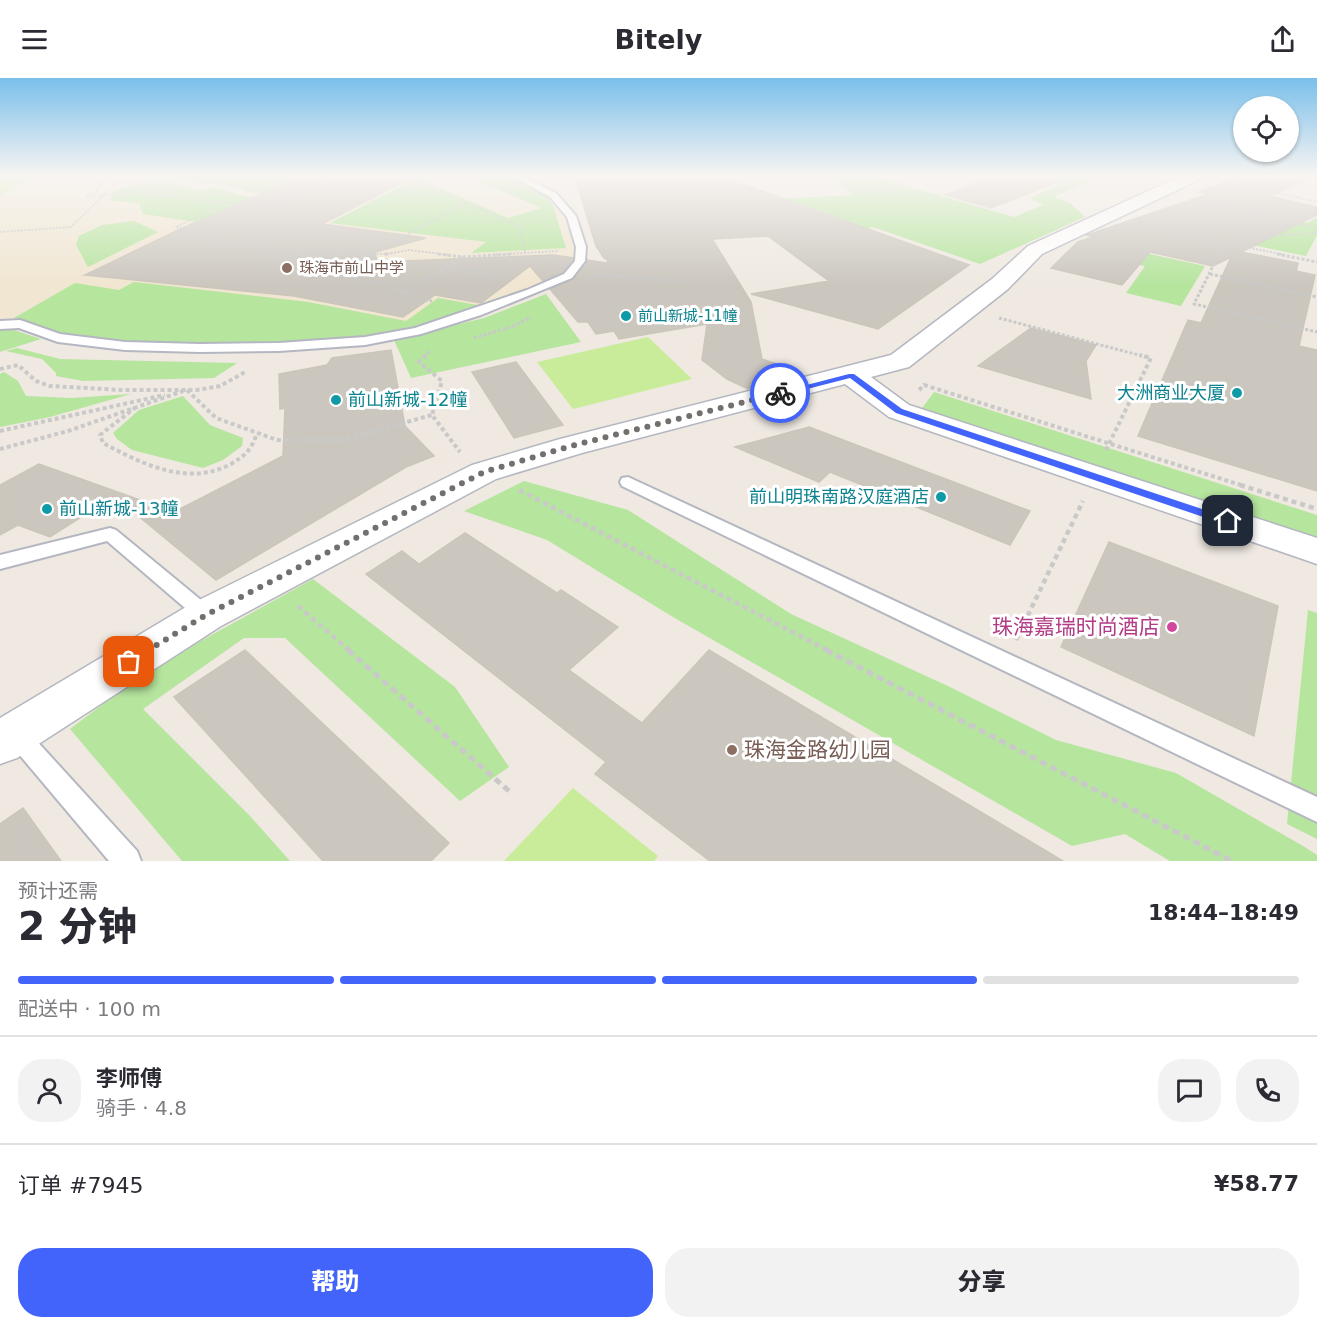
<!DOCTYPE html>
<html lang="zh">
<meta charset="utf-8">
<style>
:root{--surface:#fff;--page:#f2f2f3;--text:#2b2b33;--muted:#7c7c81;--line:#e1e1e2;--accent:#4264fb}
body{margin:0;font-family:"DejaVu Sans","Noto Sans SC",sans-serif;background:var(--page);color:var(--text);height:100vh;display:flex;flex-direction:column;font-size:22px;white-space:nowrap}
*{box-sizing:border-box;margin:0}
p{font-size:20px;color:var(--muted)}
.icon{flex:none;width:33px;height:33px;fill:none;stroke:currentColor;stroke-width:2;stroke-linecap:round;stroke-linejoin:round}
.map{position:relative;height:783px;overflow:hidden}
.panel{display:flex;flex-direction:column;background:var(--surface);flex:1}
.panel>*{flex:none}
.fabs{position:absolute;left:1233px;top:18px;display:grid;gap:12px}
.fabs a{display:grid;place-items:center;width:66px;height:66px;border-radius:50%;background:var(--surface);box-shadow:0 2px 4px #0004;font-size:30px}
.pin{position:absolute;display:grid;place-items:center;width:51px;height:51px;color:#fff;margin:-26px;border-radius:12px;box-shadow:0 3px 9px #0006}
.courier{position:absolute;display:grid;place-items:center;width:60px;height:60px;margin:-30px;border:4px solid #4264fb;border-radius:50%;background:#fff;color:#222;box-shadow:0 2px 8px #0007}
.head em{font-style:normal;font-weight:800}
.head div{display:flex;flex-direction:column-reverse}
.head{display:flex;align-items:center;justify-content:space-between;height:102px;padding:0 18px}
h1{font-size:39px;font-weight:800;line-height:45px}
.bar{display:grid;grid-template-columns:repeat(4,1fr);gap:9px 6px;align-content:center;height:72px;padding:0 18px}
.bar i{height:8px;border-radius:4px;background:var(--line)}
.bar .on{background:var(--accent)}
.bar p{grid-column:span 4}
.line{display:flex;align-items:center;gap:15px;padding:0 18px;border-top:2px solid var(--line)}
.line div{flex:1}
.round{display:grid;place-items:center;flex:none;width:63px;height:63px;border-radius:24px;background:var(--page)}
.primary-button{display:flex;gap:12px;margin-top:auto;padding:12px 18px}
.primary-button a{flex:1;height:69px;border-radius:24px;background:var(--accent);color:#fff;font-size:24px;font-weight:800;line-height:69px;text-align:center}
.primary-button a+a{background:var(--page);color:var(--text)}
header{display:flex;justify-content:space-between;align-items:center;height:78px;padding:0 18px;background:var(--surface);font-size:27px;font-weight:800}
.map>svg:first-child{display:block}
</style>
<header><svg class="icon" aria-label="menu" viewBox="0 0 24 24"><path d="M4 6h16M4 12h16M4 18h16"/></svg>Bitely<svg class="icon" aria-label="share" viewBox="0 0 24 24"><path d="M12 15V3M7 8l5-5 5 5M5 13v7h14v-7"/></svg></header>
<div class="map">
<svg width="1317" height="783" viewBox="0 0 1317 783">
<rect width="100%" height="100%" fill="#efe9e1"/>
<path fill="#f0e6d1" d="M0,97h513l40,20 18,21 9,45 -12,15 -91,36 -112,29 -165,7 -142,-10 -38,-14 -20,1z"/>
<path fill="#b6e59e" d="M180,97h88l51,5 -35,16 -38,-4 -10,-6 -65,-7z
M463,97h40l20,7 23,14 7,10 13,42 -95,5 15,-11 -156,-19 87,-45 91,40 34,-10z
M830,97h39l145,42 29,-12 -13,-7 51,-23h24l-52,22 16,5 16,15 -105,47 -107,-37 -34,6 -63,-34 77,-4z
M156,104l23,2 19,7c22,-9 24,1 41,4 12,3 26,3 38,4l-6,22 -56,-7 -19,8 -53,-8 -4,-11 -25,-2 -5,-2c7,-14 33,-15 47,-17z
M1161,133h98l48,12 10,-5v17l-11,21 -176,-36z
M134,143l24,11 -70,35 -12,-22 3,-9 23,-11z
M1095,164l110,24 -24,40 -55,-13 19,-27 -60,-13z
M134,204l174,20 98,19 32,-23 45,8 -67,21 -53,9 -80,6h-149l-68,-8 -52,-16 61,-35 44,7z
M546,216l35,48 -170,36 -17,-38 90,-22z
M0,251h11l30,10 -41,13z
M17,270l43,11 177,4 -23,15 -131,3 -27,-5v-3l-14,-14 -36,-8z
M4,294l14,9 8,15 46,2 59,-4 -81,23 -50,10v-53z
M934,314l383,123v26l-397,-130z
M183,318l27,29 33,13 -1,8 -19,14 -20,8 -71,-18 -15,-11 -4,-6 26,-23z
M524,403l104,29 163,104 159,73 106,53 120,33 127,73 14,9v6h-147l-45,-27 -53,12 -399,-229 -126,-77 -83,-29z
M313,501l142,108 54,80 -49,34 -175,-163h-41l-101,71 106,106 41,46h-108l-112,-132 78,-59z
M1308,532l9,3v226l-30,-15z"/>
<path fill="#c9ec9a" d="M26,97h12l-38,20v-19z
M648,259l44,42 -119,30 -36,-47z
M573,710l85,68 -4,5h-150z"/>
<path fill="#cbc7bf" stroke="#cbc5ba" stroke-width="1.5" d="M304,97h113l-95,49 104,14 -51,14 2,10 176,-7 20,3v2l-10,12 -20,9 -13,-15 -49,37 -46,-8 -32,22 -109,-21 -209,-21 93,-45z
M574,97h143l252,90 -91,64 -127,-35 78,-13 -61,-45 -56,3 39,63 11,57 23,8 -37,22 -21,-10 -25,-19 5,-36 -88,15 -5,-8 -18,3 -8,-12h-10l-28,-33 24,-10 13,-19 20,3 1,-3 -4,-2 -8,-12z
M999,97h70l1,2 -79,31 -46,-13z
M1241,97h75l-46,21 47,11v8l-76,37 57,11 -2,8 19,4 -16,71 18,4v141l-179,-55 50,-116 13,3 30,-66 -18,9 -63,-14 -28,33 -71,-17 27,-26 15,-5 -6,-2 121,-41 -9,-2z
M1031,250l65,17 -10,16 5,38 -113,-33z
M391,272l14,76 29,30 -28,11 -190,113 -102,-84 -64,41 -32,-12 -18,10v-50l39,-21 135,48 109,-56 2,-48 -5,1 -1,-35 48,-9 5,-7z
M516,284l47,63 -49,13 -42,-66z
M809,349l221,84 -20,34 -180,-73 -11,10 -84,-35z
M465,455l92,60 4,-3 57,37 -49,43 73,53 67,-73 354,211h-353l-115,-87 11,-12 -240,-188 36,-23 17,13z
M1109,464l169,64 -24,130 -193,-89z
M245,572l204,193 -18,18h-108l-149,-164z
M23,730l38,53h-61v-37z"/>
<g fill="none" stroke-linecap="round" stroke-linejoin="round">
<defs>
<path id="service" d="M509,97h11l36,18 20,23 10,31 -1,14 -13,17 -91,37 -60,19 -56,11 -86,6 -79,1 -75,-2 -67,-8 -39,-14 -19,1v-8l20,-1 40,14 65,8 75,2 79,-1 86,-6 50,-9 112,-38 37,-16 11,-13 1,-14 -9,-30 -17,-20z
M628,399l689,320v25l-695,-336 -2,-4 2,-4z
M110,450l6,2 97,80 3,5 -3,5 -7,3 -7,-3 -92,-79 -107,28v-14z
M15,645l8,3 114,125 4,10h-32l-102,-121 -4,-7 4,-7z"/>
<path id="minor" d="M1183,97h22l-2,3 -161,76 -34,35 -99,78 -38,10 38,28 408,133v26l-428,-147 -44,-33 -263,69 -86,26 -275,147 -204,132 -17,6v-46l191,-114 281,-139 88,-26 331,-84 101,-76 36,-33z"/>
</defs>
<use href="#service" stroke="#b4b7c1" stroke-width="4"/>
<use href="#minor" stroke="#b4b7c1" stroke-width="3"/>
<path stroke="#c9c9c9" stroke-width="2" stroke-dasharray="2 1.5" stroke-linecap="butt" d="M105,97l-7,15 -12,7 50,-5 133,16 61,-29
M404,97l116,52 5,26
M669,97l18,30
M1221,102l96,22
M116,105l40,-4 7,-4
M1201,122l116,28
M226,125l-50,24 55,16 62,9 94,2 22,-4 40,5
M1143,148l142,29
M0,154l71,-5 45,-44v-8
M368,177l99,-52
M489,177l70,-4
M1218,177c20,-21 71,-20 99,-22"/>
<path stroke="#c9c9c9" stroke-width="3" stroke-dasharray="3 2" stroke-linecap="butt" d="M370,176l-38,20 56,11 28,14 16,2
M385,176h3
M438,176l24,3 51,-3
M1219,176l-25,50 123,28
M1277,176l40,8
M445,189l59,11
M1210,196l107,23
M596,197l88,6
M405,215l57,-36
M999,240l147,39
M474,260l40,-12 17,-9
M424,279l6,-6"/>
<path stroke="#c9c9c9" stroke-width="4" stroke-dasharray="4 3" stroke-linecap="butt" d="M426,277l-7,7 23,19 -10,34 28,37
M0,291l18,-4 18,16 14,5 72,4h75l23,-4 27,-15
M187,312l29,28 61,22h65l90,-25
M919,312l5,-5 320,101
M136,329l-36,28 3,8c39,21 85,44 128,21 14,-8 21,-15 26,-31
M0,353l165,-36
M0,371l68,-18 115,-40
M1106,372l45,-92 -11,-3"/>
<path stroke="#c9c9c9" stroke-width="4.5" stroke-dasharray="5 4" stroke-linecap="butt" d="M1240,407l77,24
M519,412l310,161
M298,528l52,45
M1016,562l67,-139"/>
<path stroke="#c9c9c9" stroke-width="5" stroke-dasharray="7 4.5" stroke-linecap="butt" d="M348,572l161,141
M826,572l406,211"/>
<use href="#service" fill="#fff" fill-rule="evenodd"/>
<use href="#minor" fill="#fff" fill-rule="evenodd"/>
</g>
<linearGradient id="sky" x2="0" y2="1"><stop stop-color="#7abfeb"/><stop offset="0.47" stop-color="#f8f5f2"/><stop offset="1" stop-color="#f8f5f2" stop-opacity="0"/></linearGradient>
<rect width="1317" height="207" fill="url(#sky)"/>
<path fill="#4264fb" d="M849,296h5l48,35 330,110 2,2 -2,3h-8l-328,-111 -46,-35 -70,18 -4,-3z"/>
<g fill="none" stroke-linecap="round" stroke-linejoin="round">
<path stroke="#726f6d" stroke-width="6" stroke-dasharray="0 10.8" d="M129,584l77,-47 278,-143 87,-26 209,-53"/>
</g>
<g fill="#8d6e63" stroke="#fff" stroke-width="2">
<circle cx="287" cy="190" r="6"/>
<circle cx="732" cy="672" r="6"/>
</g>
<g fill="#0f9aa8" stroke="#fff" stroke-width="2">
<circle cx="626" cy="238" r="6"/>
<circle cx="1237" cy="315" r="6"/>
<circle cx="336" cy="322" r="6"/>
<circle cx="941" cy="419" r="6"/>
<circle cx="47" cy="431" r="6"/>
</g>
<circle fill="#d1479c" stroke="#fff" stroke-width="2" cx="1172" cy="549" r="6"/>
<g text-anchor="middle" stroke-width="6" stroke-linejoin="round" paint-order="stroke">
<g font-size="15" fill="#785e54" stroke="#fff" text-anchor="start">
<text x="299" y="195">珠海市前山中学</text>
</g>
<g font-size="15" fill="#0d838f" stroke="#fff" text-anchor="start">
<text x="638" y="243">前山新城-11幢</text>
</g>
<g font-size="18" fill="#0d838f" stroke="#fff" text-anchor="end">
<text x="1225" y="321">大洲商业大厦</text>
<text x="348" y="328" text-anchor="start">前山新城-12幢</text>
<text x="929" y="425">前山明珠南路汉庭酒店</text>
<text x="59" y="437" text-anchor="start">前山新城-13幢</text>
</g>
<g font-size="21" fill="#b23c85" stroke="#fff" text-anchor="end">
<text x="1160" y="556">珠海嘉瑞时尚酒店</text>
</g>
<g font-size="21" fill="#785e54" stroke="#fff" text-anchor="start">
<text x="744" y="679">珠海金路幼儿园</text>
</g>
</g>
</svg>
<div class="fabs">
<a><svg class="icon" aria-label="locate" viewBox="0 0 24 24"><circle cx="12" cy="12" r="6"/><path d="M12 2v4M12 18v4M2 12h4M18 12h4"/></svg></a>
</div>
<div class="pin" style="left:129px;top:584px;background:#ea580c"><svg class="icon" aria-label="bag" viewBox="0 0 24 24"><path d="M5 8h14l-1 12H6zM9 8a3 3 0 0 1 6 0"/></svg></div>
<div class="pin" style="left:1228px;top:443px;background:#1f2937"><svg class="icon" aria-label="home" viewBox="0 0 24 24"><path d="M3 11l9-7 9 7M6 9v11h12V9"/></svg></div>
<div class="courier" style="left:780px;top:315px"><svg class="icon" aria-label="bike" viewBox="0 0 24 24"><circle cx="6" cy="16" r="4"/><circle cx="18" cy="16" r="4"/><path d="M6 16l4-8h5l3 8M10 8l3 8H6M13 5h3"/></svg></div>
</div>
<section class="panel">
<div class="head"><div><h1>2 分钟</h1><p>预计还需</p></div><em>18:44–18:49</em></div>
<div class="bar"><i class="on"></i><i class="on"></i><i class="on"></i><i></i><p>配送中 · 100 m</p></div>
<div class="line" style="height:108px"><a class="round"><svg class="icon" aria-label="person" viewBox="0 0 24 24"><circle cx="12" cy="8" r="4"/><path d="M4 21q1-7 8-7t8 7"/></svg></a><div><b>李师傅</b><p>骑手 · 4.8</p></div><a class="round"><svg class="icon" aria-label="chat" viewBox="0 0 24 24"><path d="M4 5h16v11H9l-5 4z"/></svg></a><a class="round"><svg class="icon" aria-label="phone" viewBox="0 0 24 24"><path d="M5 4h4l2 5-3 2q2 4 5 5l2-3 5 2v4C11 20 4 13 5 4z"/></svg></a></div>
<div class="line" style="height:78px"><div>订单 #7945</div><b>¥58.77</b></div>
<div class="primary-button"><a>帮助</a><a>分享</a></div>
</section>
